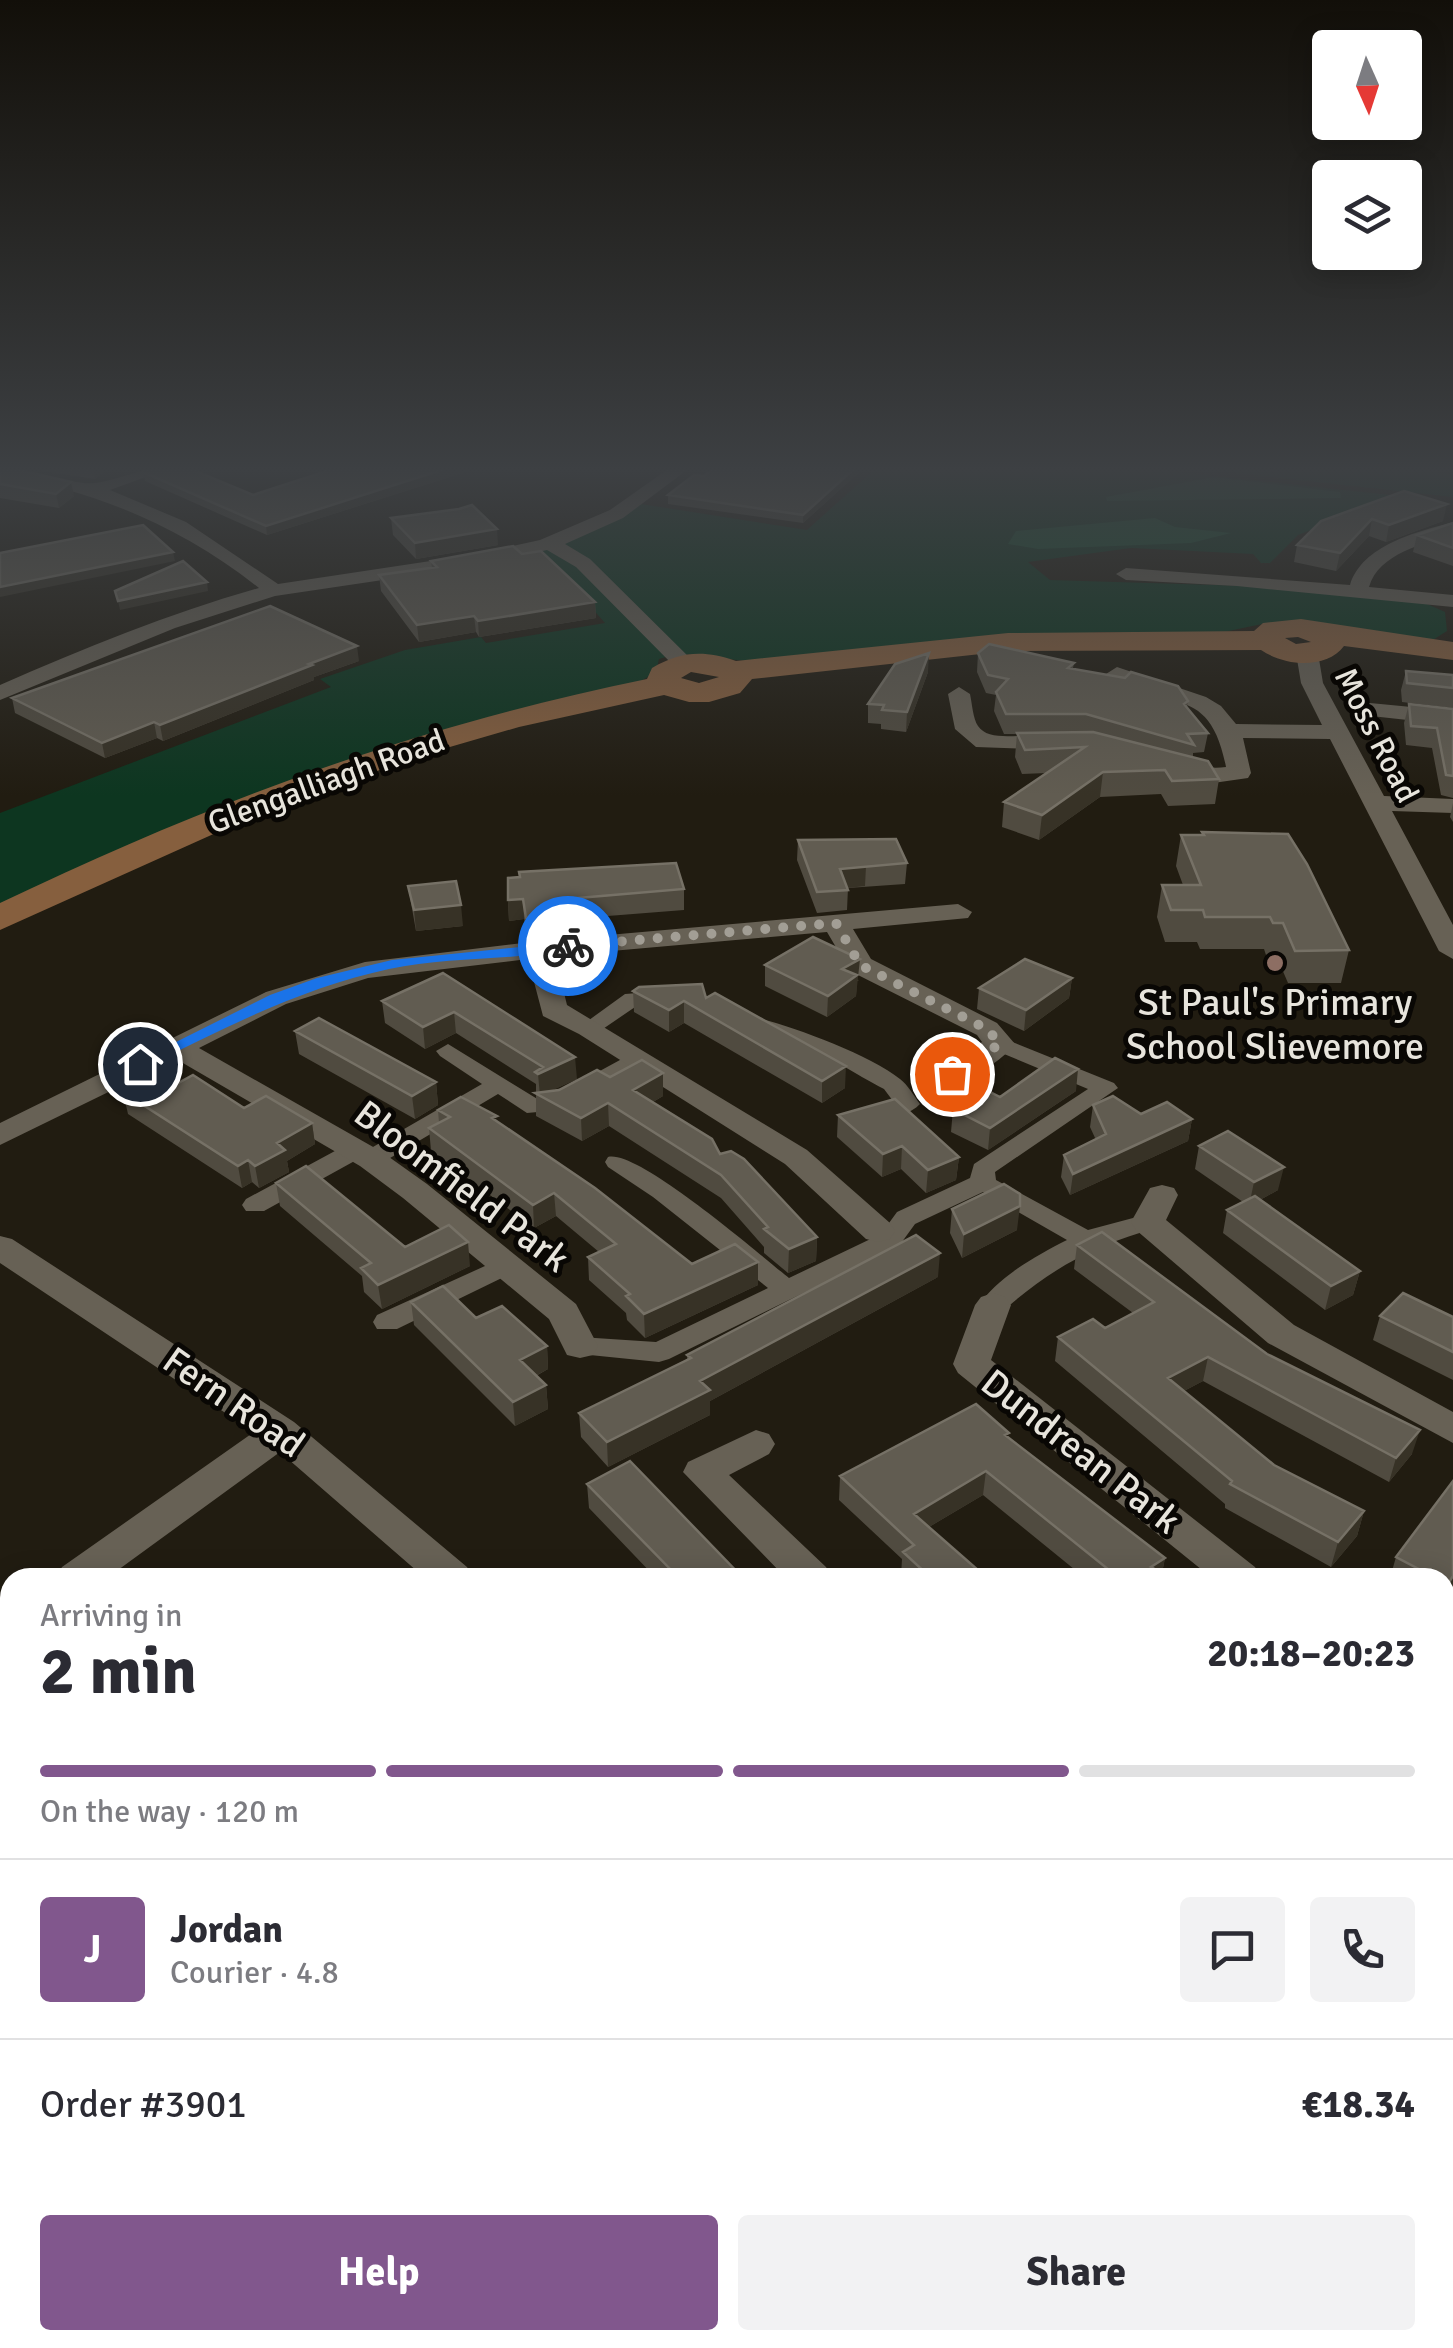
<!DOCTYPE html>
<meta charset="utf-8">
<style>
:root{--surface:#fff;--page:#f2f2f3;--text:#2b2b33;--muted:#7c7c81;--line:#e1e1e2;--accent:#81578d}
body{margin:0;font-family:Signika,sans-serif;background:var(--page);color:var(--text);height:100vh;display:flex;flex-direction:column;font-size:38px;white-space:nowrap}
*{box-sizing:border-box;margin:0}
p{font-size:32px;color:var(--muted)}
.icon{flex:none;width:55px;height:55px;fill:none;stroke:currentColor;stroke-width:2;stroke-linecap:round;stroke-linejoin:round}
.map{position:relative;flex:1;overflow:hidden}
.panel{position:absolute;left:0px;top:1568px;width:1455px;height:782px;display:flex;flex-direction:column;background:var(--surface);border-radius:30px 30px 0 0;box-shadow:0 5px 25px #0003}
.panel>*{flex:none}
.needle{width:65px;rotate:177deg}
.controls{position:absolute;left:1312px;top:30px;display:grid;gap:20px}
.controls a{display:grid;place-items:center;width:110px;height:110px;border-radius:10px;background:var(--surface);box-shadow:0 5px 25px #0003;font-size:50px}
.pin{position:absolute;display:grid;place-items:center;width:85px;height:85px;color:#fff;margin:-42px;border:5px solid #fff;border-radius:50%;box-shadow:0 2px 10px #0007}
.courier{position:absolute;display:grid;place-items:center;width:100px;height:100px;margin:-50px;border:8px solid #1a73e8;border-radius:50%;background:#fff;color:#222;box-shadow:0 2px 12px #0007}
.headline em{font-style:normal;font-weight:700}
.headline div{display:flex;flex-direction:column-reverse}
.headline{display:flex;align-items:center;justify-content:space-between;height:170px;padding:0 40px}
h1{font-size:65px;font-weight:700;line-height:75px}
.bar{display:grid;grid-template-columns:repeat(4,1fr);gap:15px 10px;align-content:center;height:120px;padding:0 40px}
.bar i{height:12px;border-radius:8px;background:var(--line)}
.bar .selected{background:var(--accent)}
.bar p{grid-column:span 4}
.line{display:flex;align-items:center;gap:25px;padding:0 40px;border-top:2px solid var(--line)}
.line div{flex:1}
.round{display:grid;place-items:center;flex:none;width:105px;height:105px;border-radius:10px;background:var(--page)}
.button{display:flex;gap:20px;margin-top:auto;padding:20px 40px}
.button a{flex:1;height:115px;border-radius:10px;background:var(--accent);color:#fff;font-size:40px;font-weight:700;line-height:115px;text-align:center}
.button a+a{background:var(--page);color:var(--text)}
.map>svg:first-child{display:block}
</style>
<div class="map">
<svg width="1453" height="2348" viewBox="0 0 1453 2348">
<rect width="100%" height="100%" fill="#211c11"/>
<path fill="#0d3620" d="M877,467h286l5,4 222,24 3,3 -95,37 -28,28h-9l-8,-9 -122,-6 -103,14 22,18 197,6 180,18 18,8 2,19 -19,12 -161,-20 -53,11 -112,-2 -347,29c-37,0 -60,-13 -96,-2l-3,13 -20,12 -128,31 -508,194v-96l331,-126 -11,-8 85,-29 76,-13 5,6 119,-20 -66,-75 75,-27 27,-17 166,26z
M1180,467h231l42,8v22z
M677,2340h246l4,8h-264z"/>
<path fill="#165233" d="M1214,477l126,15 1,6 -234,3 -1,-4z
M1155,518l20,9 56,6 -40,10 -153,6 -30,-5 8,-13z"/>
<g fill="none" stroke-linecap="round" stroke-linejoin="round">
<path fill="#676155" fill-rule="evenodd" d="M665,991l8,2 3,5 -3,5 -35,2 -41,28h-16l-3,-5 47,-34z
M762,1019c35,9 110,37 138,60 8,6 14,17 20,25 -10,11 -35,18 -49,14l-4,-5 4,-5 22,-7 -9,-12c-28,-14 -59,-37 -89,-46 -17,-5 -31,-2 -44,-17z
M1000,1037l114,46 4,5 -123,84 1,8 92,50 60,-16 9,2 4,6 -4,6c-61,16 -107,41 -154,83h-20l-4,-6c19,-28 58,-50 88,-65l-84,-48 -68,32 -16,22 -230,113 -10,3 -89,-9 -4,-7 4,-7 10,-2 76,5 112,-54 -115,-91 -45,-30 -3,-5 3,-5c30,-8 152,98 181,121l92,-44 16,-22 73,-34 4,-14 114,-75 -96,-40 -3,-5 3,-5z
M448,1044l91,56 13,-3 79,-43 8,-2 12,7 -92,51 -32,3 -29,-19 -118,70h-18l-2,-6 -96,53h-18l-4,-6 4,-6 100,-54h18l2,6 116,-67 -42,-28 -4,-5z
M507,1256l13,9 -4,6 -119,58h-20l-4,-7 4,-7z"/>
<path fill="#676155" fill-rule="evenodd" d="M0,467c28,0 73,19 95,16 28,-4 47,-16 78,-16l-63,23 76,32 92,62 199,-30 63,-14 70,-30 61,-43h20l-68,51 -58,26 25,15 105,104 -3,5h-16l-100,-101 -29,-17 -70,16 -202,30 -100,32 -175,72v-15c85,-37 170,-72 259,-97 -77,-61 -162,-97 -259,-113z
M1453,522v12c-29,10 -74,19 -84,53l84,8v12l-216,-21 -111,-6 -10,-6 10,-6 224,17c12,-40 67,-53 103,-63z
M1307,647l11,6 5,30 61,113 69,3v14l-61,-2 61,114v34l-14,-8 -109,-212 -87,-1 8,35 -3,5 -42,6 -41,-7 -3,-5 3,-5c19,-5 41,3 61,0 -18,-97 -76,-47 -120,-93l11,-7 89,30 15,9 15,18 86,1 -21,-42 -5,-30z
M959,687l11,7c2,9 3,25 8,32 15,23 74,-3 94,17l-12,7 -84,-3 -21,-18 -7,-35z
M1370,703l83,8v14l-91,-10 -3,-5 3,-5z
M958,904l14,8 -4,6 -115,11 18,30 126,64 18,21c-14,18 -51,42 -74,36l-4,-6 4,-6 41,-26 -5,-7 -127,-64 -23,-39 -272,24 12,49 240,145 83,73 5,8 -5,8 -12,3 -12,-3 -81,-75 -206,-130 -36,-18 -15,-57 -160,19 -82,26 -87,44 183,104 45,32 149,120 22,42 -5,9 -13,3 -13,-3 -18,-36 -146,-121 -43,-32 -184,-107 -176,86v-22l266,-131 99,-30 175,-21z
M1162,1185l12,3 4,7 -12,25 128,105 159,87v31l-185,-100 -132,-113 -5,-8 19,-34z
M0,1236l12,3 282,183 173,145 6,11h-48l-145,-126 -173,126h-51l6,-11 192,-135 -254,-169z
M993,1293l12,4 6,8 -20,55 264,207 6,11h-49l-254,-205 -5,-9 22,-59 6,-8z
M756,1430l13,4 6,10 -6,10 -40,21 97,92 6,11h-46l-103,-106 5,-10z
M10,1610v39l-10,3v-38z
M1445,1672l8,3v76l-8,3z
M0,2093l10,2v52l-10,-2z
M220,2340h66l-3,8h-67z
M942,2340h57l4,8h-58z
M1355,2340h64l4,8h-65z"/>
<path fill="#865f3e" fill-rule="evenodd" d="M1301,619l152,23v18l-109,-14c-18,24 -60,20 -83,4l-253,1 -256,28 -12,14 -31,9h-20l-25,-7 -145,32 -107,31 -174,65 -238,107v-27c216,-103 412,-176 647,-224l5,-11c29,-17 52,-18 84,-7l272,-28 246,-2 9,-8zM1298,637l13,5 -15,2 -11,-6zM691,672l28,5 -20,6 -18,-5z"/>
</g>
<path fill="#504b40" d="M0,467l74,29 -15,12 -59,-10z
M17,467h93l-15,12z
M339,467h142l-214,68 -122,-54 -2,-9 110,23z
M865,467l-62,56 -135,-19v-9l36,-19z
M1404,491l39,30 -57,21 -17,-6 -33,35 -42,-9 3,-17z
M391,518l107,27 -82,14 -23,-24z
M1453,523v43l-40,-14 4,-17z
M522,554l73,48 1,16 -117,19 -3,-5 -57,10 -38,-51 -2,-16 53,-7 -1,-7z
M978,653l96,10 -1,5 115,33 -1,6 21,26 -4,19 -11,1v4l26,22 -4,25 -47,2 -7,-12 -61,3 -61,43 -37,-13 2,-25 43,-29 -25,1 -7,-17 2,-23h-13l-10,-23 2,-16 -10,-2 -9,-21z
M359,661l-45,16v3l-151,61 -6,-3 -52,20 -90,-45 -3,-15z
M1406,671l47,4v33l-51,-6 -1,-12z
M928,672l-22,60 -25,-3v-5l-13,-1v-19z
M1409,704l44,5v89l-12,-3 -9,-47 -26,-3 -2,-22z
M1453,803v19l-3,-5z
M1202,832l147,118 -8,33h-53l-12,-28h-10l-2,-6h-64l-3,-7h-32l-8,-25 5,-32h21l-7,-19 5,-31h21z
M798,840l109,23 -2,21 -57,4 -1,22 -30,3 -20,-53z
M408,886l55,40 -47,5z
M684,889v21l-127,10 1,16 -31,3 -3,-20 -15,2 -1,-21z
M765,965l94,15 -2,1 -1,15 -29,21 -62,-31z
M443,973l134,106 -27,12 60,-14 53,-4v23l-10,6 67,52 97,83 -1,24 -28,12 -24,-20v-6l-43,-49 -112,-72 -27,15 -46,-25v-32l-80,-51 -31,16 -40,-26 -3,-22z
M1072,978l-3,20 -45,33 -47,-22 2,-21z
M633,991l73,7 139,90 -23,15 -138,-80 -15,9 -35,-20z
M295,1031l141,51 2,23 -23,14 -116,-65z
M169,1088l75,20 68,15 3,21 -28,17 2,11 -30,16 -7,-6 -10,6 -114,-74 -5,-22z
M1076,1091l-88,59 -37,-18 2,-23 47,-12z
M1093,1105l48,9 51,5 -4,22 -118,54 -9,-18 3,-22 32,-15 -6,-13z
M438,1110l59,12 195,142 66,-2v23l-113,53 -18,-18 -1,-7 -37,-33 -1,-23 11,-5 -43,-36 -22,12 -103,-77 -2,-23 10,-5z
M838,1115l121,42 -3,23 -30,13 -25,-24 -19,8 -45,-40z
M1199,1146l79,44 -18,10 100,71 -7,24 -28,15 -102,-77 4,-23 16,-8 -48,-33z
M276,1183l129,64 65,19 -88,43 -18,-17 -2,-16 -82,-70z
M952,1209l65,21 -55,28 -12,-25z
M1077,1245l190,109 145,100 -23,28 -186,-101 -19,10 90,74 90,46 -7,25 -26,31 -106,-59v-4l-170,-143 3,-24 47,-9 28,-15 -59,-44z
M938,1277l-228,124v14l-102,52 -27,-30 -2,-24 108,-53v-5z
M411,1302l65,16 71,28 1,23 -12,7 10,9 2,24 -33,17 -101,-101z
M1380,1316l73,1v63l-80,-40z
M1009,1438l156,120 -3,15 9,5h-86l-102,-83 -54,32 58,51h-84l-2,-2 1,-17 -63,-59 1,-24z
M1453,1481v108l-8,11v-22h-55l6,-21z
M587,1484l156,94h-87l-67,-70z
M0,1904l10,4v144l-2,2 -8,-9z
M1445,2199l8,3v99l-8,-3z
M516,2340h52l-14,8h-35z"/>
<path fill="#373226" d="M93,467h17l-15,12z
M451,467h30l-214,68 -1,-9z
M856,467h9l-62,56v-8z
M71,482l3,14 -15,12 -3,-14z
M1447,504l-4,17 -57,21 3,-17z
M1372,519l-3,17 -33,35 4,-18z
M497,529l1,16 -82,14 -1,-16z
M173,552l2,9 -175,36v-10z
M207,582l1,9 -88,19 -2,-9z
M595,602l1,16 -117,19 -1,-16z
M474,616l2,16 -57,10 -2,-17z
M357,646l2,15 -45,16v3l-151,61 -3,-16 149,-61z
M929,653l-1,19 -22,60 1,-20z
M154,722l3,16 -52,20 -3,-15z
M1103,772l-3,25 -61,43 3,-25z
M866,866l-1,20 -26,3 1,-20z
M523,899l1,20 -15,2 -1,-21z
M461,905l2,21 -47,5 -2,-21z
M860,959l-4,37 -29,21 1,-21 14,-27z
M1072,978l-3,20 -45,33 2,-21z
M684,1001v22l-15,9v-22z
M454,1012l2,21 -31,16 -2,-22z
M575,1057l2,22 -37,17 -2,-22z
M846,1066l-1,22 -23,15v-22z
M1078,1069l-2,22 -88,59 2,-22z
M663,1073v23l-29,17 -1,-23z
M436,1082l2,23 -23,14 -3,-23z
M608,1103l1,23 -27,15 -1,-23z
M1192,1119l-4,22 -118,54 3,-21z
M312,1123l3,21 -28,17 2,11 -30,16 -4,-22 22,-23z
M902,1146l-1,23 -19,8 1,-23z
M959,1157l-3,23 -30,13 2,-23z
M248,1160l4,22 -10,6 -4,-22z
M1284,1167l-6,23 -29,16 5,-24z
M554,1193l2,23 -22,12 -1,-23z
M1020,1206l-3,24 -55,28 2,-24z
M817,1237l-1,24 -28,12 1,-24z
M468,1242l2,24 -88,43 -4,-24z
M940,1253l-2,24 -228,124v14l-102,52 -1,-25 93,-61z
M758,1262v23l-113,53 -1,-24z
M1360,1271l-7,24 -28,15 6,-24z
M547,1346l1,23 -26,14 -2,-23z
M1208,1357l-5,24 -40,21 5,-24z
M546,1385l2,24 -33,17 -2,-24z
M1420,1430l-8,24 -23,28 7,-24z
M986,1471l-3,24 -71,42 2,-23z
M1364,1511l-7,25 -26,31 7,-25z
M1165,1558l-4,20 -10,-11z
M1453,1576v13l-8,11v-8l3,-8z
M10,1804v32l-10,9v-33z
M10,2019v33l-2,2 -8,-18v-9z
M527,2340h41l-14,8h-30l-1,-6z
M1301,2340h4l-4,8h-7z"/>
<path fill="#615c51" stroke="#767166" stroke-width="2.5" d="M0,467h6l65,15 -15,12 -56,-10z
M157,467h29l67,28 86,-28h112l-185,59 -123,-54z
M716,467h140l-53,48 -135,-20 26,-20 10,1z
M1404,491l43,13 -58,21 -17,-6 -32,34 -43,-8 24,-24z
M472,505l25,24 -82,14 -24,-25 68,-9z
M1453,523v25l-36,-13z
M143,525l30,27 -173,35v-34z
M513,546l9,8 19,-3 54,51 -117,19 -4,-5 -57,9 -38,-50 58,-8 -6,-6z
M183,561l24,21 -89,19 -3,-10z
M270,606l87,40 -48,18 3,1 -152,60 -6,-3 -52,21 -90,-45z
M989,644l85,19 -6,5 57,10 6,-6 47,14 10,15 -4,3 24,29 -21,1 7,11 -108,-31h-80l-10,-22 12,-13 -20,-4 -10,-22z
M929,653l-22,59 -25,-2 2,-5 -16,-1 27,-40z
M1406,671l47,4v13l-46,-5z
M1409,704l44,5v67l-7,-1 -9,-47 -26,-2z
M1093,732l115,29 11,18 -47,2 -7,-11 -62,2 -61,43 -38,-13 81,-55 -60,3 -8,-17z
M1202,832l86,2 19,30 42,86 -54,1 -12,-28h-10l-3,-6h-65l-2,-7h-32l-9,-25h39l-20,-50h23z
M896,839l11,24 -67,6 8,21 -31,2 -19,-52z
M676,863l8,26 -129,11 2,15 -31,3 -3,-19 -15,1v-22l12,-1 -1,-5z
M456,881l5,24 -47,5 -6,-24z
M813,937l47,22 -18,10 15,6 -29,21 -63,-31z
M1025,959l47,19 -46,32 -47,-22z
M443,973l132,84 -37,17 -3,-2 8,-5 -89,-55 -31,15 -41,-26z
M702,984l4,14 9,-5 131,73 -24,15 -138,-80 -15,9 -36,-19 6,-4z
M319,1018l117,64 -24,14 -117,-65z
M1055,1058l23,11 -88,59 -37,-19 29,-21 18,9z
M642,1060l21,13 -30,17 79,49 8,15 11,-3 13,8 73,78 -28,12 -25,-20 4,-2 -47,-52 -113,-72 -27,15 -46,-25 24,-3 38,-20 13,7z
M193,1075l51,33 22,-12 46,27 -35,20 8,7 -30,16 -7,-6 -10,6 -115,-74 29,-15 17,11z
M1113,1096l28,18 26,-12 25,17 -119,55 -9,-19 42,-21 -13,-29z
M461,1097l36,19 -5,2 103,70 97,76 43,-20 23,18 -114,52 -18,-18 4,-2 -42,-37 28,-13 -62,-51 -21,12 -104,-77 21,-11 -12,-7z
M895,1099l64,58 -31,13 -26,-24 -19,8 -45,-39z
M1228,1131l56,36 -30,15 -55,-36z
M306,1166l99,81 44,-22 19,17 -90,43 -17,-17 10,-5 -95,-80z
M1004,1184l16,10v12l-56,28 -12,-25z
M1255,1196l105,75 -29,15 -104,-76z
M1102,1232l165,122 153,76 -24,28 -188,-101 -40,21 106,87 90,46 -26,31 -108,-58 2,-3 -174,-144 35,-18 12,9 49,-26 -77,-57z
M916,1235l24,18 -240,128 10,9 -103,52 -28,-29 112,-55 -4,-3z
M443,1286l33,32 26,-12 45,40 -27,14 26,25 -33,17 -102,-100z
M1403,1293l50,24v35l-73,-36z
M976,1404l33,29 -4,2 160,123 -14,9 20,11h-52l-133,-107 -72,43 73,64h-56l-28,-26 11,-7 -74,-69z
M630,1461l113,117h-64l-92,-94z
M1453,1481v95l-5,8 -3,-2v-4h-9l-40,-21z
M0,1778l10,9v17l-10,8z
M4,1901l6,7v111l-10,8v-123z
M1445,1963l8,5v11l-8,19z
M1445,2199l8,3v72l-7,-3 2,-15 -3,-1z
M1230,2340h71l-7,8h-70z"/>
<linearGradient id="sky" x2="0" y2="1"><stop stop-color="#120f09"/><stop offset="0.59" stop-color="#3d4043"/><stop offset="1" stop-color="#3d4043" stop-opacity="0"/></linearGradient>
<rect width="1453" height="796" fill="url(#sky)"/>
<path fill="#1a73e8" d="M568,942l7,4 -2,3c-60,12 -124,7 -184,20 -88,19 -164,59 -244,98l-13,-3 138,-69 47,-17 75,-18z"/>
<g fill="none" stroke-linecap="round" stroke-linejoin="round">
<path stroke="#a29e95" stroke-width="10" stroke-dasharray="0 18" d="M568,946l268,-23 24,42 127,64 13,15 -48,30"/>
</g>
<circle fill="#8d6e63" stroke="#090704" stroke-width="4" cx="1275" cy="963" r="10"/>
<g text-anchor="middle" stroke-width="10" stroke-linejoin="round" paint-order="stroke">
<g font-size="32" fill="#e7e4dc" stroke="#090704">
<text transform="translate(1377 735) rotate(63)" y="11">Moss Road</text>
<text transform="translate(326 781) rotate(-20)" y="11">Glengalliagh Road</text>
</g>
<g font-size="38" fill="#e7e4dc" stroke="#090704">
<text x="1275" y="1015">St Paul's Primary<tspan x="1275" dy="44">School Slievemore</tspan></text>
</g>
<g font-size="38" fill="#e7e4dc" stroke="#090704">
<text transform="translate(462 1186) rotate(37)" y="13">Bloomfield Park</text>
<text transform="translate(234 1402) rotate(35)" y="13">Fern Road</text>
<text transform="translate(1081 1451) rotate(38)" y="13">Dundrean Park</text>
</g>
</g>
</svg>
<div class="controls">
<a><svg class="needle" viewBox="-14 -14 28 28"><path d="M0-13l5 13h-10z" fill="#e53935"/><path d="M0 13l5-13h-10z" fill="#7c7c81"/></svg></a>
<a><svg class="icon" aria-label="layers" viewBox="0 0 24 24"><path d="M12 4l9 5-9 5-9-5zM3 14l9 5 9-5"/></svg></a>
</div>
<div class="pin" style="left:952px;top:1074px;background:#ea580c"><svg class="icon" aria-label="bag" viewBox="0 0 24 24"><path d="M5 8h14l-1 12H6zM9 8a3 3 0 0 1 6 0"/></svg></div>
<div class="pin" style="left:140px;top:1064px;background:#1f2937"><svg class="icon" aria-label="home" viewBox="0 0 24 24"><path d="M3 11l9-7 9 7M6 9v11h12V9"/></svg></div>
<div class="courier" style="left:568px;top:946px"><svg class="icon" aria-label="bike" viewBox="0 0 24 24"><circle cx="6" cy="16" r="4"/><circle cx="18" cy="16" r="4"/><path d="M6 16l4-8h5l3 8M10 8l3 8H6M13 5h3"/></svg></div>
<section class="panel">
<div class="headline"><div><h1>2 min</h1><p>Arriving in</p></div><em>20:18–20:23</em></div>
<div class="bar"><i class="selected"></i><i class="selected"></i><i class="selected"></i><i></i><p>On the way · 120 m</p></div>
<div class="line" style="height:180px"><b class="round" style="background:var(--accent);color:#fff">J</b><div><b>Jordan</b><p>Courier · 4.8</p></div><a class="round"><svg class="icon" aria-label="chat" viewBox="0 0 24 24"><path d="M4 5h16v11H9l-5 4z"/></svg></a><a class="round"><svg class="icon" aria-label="phone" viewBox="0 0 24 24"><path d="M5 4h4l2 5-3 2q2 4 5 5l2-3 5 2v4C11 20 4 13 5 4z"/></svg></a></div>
<div class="line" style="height:130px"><div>Order #3901</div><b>€18.34</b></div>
<div class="button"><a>Help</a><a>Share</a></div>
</section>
</div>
